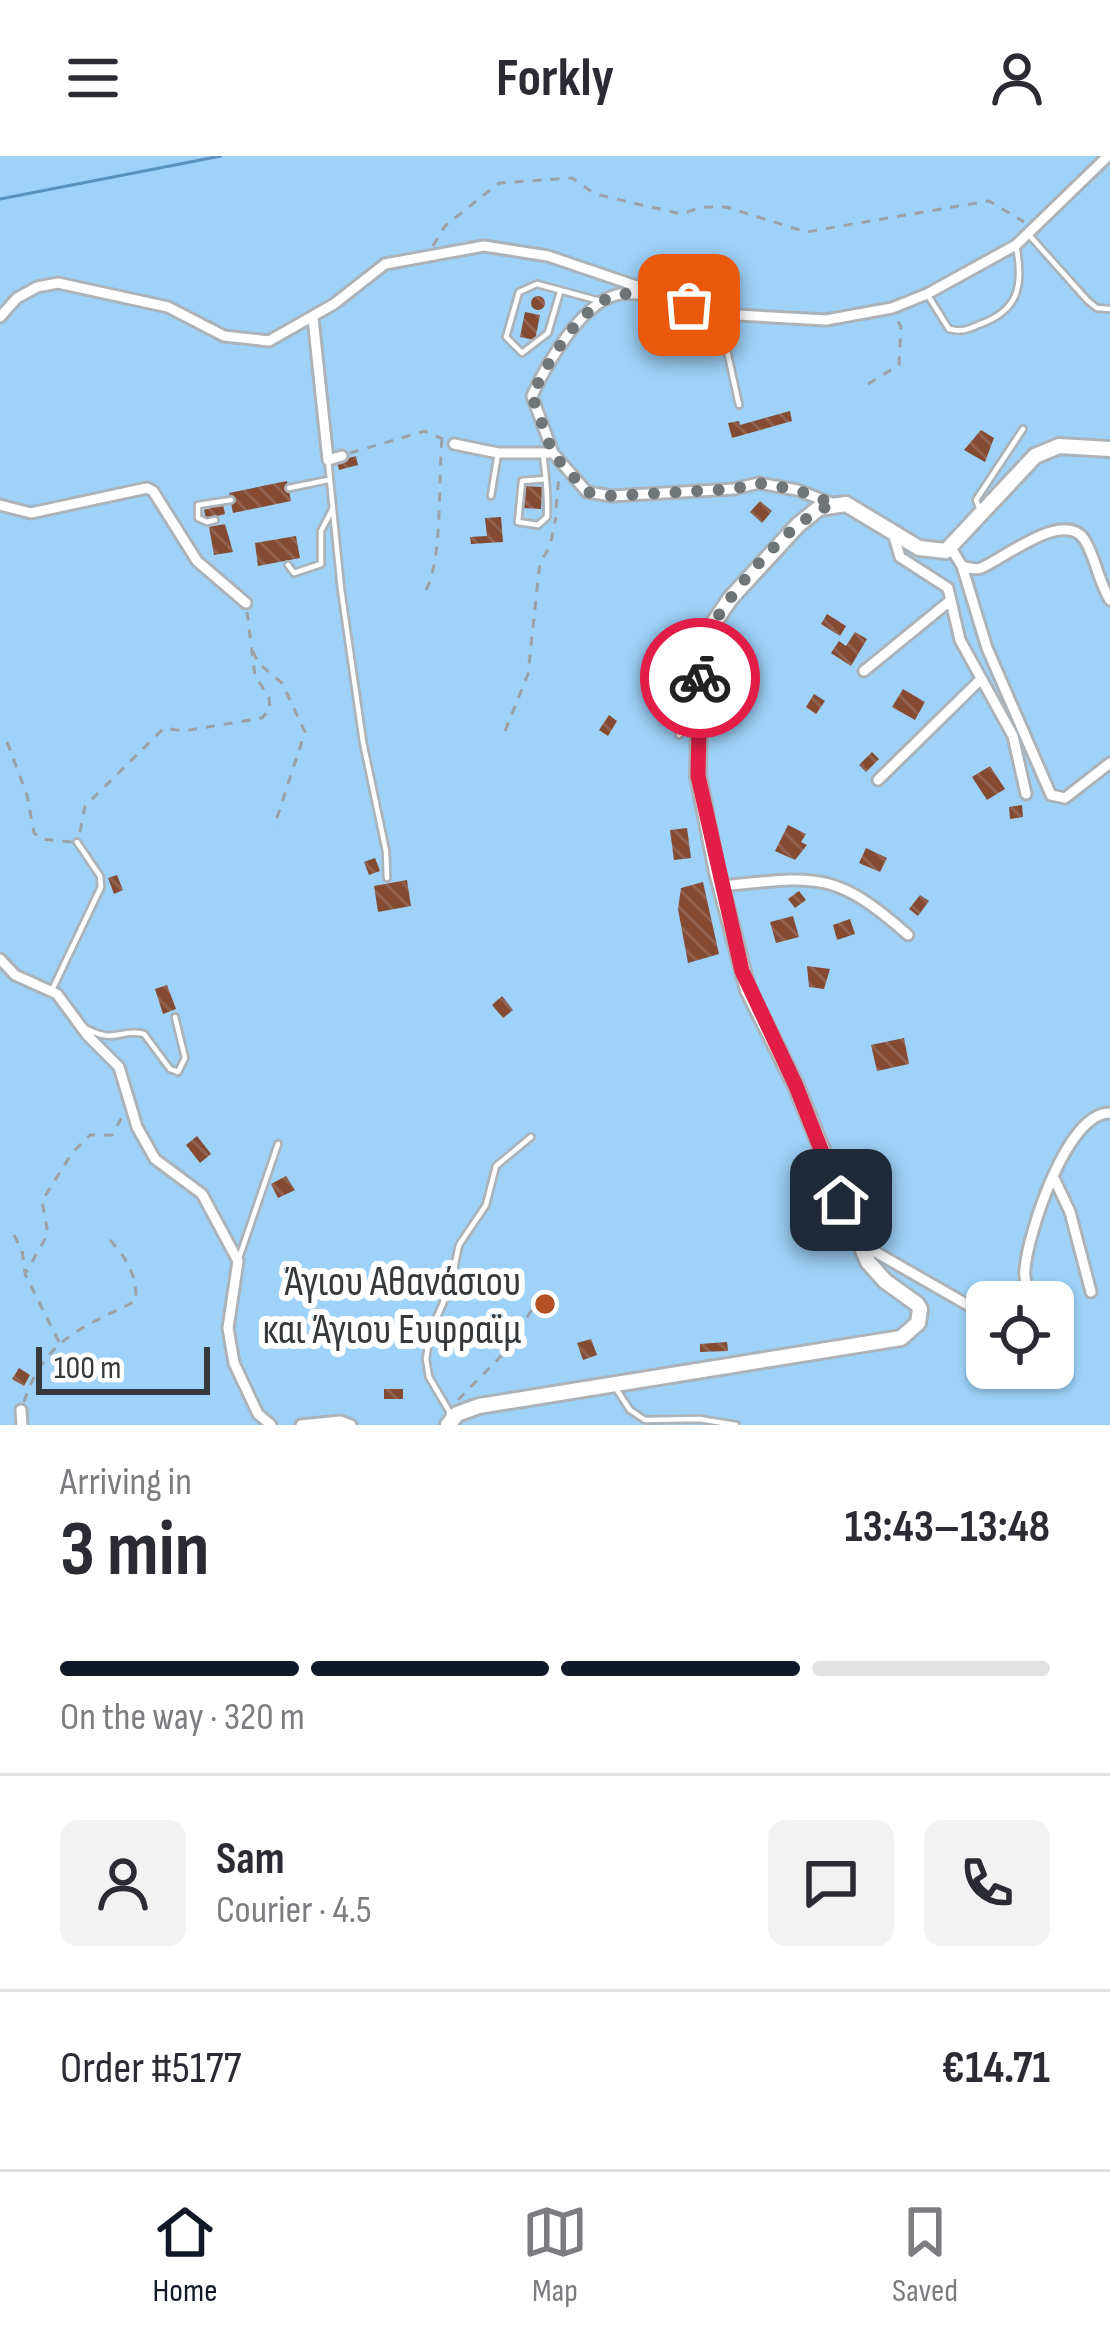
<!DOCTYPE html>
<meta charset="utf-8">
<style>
:root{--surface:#fff;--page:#f2f2f3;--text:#2b2b33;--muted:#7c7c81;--line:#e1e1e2;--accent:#111827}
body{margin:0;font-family:"Sofia Sans Condensed",sans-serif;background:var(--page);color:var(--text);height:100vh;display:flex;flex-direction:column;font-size:45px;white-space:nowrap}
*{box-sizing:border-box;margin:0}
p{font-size:39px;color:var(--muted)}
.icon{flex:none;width:66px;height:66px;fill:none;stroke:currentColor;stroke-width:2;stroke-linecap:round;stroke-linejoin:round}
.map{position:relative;height:1269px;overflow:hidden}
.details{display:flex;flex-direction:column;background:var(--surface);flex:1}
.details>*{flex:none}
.tools{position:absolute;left:966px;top:1125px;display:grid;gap:24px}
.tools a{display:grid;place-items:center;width:108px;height:108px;border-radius:18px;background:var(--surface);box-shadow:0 3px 9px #0004;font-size:60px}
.scale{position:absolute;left:36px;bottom:30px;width:174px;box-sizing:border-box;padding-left:12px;border:6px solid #36393b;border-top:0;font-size:33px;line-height:42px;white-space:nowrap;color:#36393b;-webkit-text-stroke:9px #fff;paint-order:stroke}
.pin{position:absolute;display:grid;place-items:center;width:102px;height:102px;color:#fff;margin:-51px;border-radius:24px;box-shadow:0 6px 18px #0006}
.courier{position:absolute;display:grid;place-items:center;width:120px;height:120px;margin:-60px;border:9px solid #e11d48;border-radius:50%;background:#fff;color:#222;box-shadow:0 3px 15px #0007}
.headline em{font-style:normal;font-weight:700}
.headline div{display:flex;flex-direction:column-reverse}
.headline{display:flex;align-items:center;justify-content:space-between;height:204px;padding:0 60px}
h1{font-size:78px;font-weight:700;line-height:90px}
.bar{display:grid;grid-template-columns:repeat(4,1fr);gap:18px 12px;align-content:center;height:144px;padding:0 60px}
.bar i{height:15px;border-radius:9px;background:var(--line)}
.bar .active{background:var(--accent)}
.bar p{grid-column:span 4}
.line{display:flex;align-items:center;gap:30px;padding:0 60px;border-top:3px solid var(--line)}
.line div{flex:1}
.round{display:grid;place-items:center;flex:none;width:126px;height:126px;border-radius:18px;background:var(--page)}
header{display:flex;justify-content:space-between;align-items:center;height:156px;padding:0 60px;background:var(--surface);font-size:54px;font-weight:700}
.tabs{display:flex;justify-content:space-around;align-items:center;height:168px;border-top:3px solid var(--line);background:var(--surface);font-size:33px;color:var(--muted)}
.tabs a{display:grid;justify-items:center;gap:6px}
.tabs .active{color:var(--accent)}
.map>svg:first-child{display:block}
</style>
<header><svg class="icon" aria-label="menu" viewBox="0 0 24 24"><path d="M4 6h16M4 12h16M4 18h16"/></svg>Forkly<svg class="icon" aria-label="person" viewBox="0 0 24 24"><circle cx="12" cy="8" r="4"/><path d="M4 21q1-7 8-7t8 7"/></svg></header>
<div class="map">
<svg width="1110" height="1269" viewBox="0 0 1110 1269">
<defs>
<pattern id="building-back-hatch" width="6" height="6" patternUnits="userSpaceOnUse" patternTransform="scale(3)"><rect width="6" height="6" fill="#844a32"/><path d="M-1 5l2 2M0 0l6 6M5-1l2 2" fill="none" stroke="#91624f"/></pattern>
</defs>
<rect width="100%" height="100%" fill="#dce4ea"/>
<path fill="#9ed2f8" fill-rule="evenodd" d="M0,0h1110v1269h-1110zM987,1146h66v66h-66z"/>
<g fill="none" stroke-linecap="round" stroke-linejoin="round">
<path stroke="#5892bc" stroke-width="3" d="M0,43l221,-43"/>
</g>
<path fill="url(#building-back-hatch)" d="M531 147a7 7 0 1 1 14 0a7 7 0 1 1-14 0Z
M525,156l15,3 -5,25 -15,-3z
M790,255l2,10 -60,17 -4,-15 11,-2 1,4z
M981,274l13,8 -9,24 -21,-12z
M356,300l2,9 -19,5 -2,-9z
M287,325l4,20 -58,12 -4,-20z
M525,330l17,1 -1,22 -18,-1z
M760,345l12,10 -10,12 -12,-11z
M223,348l2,10 -19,5 -2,-9z
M501,361l2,25 -32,2 -1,-7 17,-1 -2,-18z
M225,368l8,28 -19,3 -5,-28z
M296,380l4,22 -42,8 -3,-23z
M827,458l19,12 -6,10 -19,-12z
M855,476l12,7 -16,27 -20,-13 8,-12 7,5z
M742,508l13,10 -12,9 -9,-13z
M903,533l22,13 -10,18 -23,-13z
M814,538l11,7 -9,13 -10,-7z
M609,559l8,6 -9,15 -9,-6z
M872,596l7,7 -13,13 -7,-7z
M990,610l15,23 -18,11 -15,-23z
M1022,649l1,12 -13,2 -1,-12z
M788,669l18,9 -5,8 6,3 -12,15 -20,-9z
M687,672l4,30 -17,2 -4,-30z
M866,692l21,10 -7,14 -21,-9z
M375,702l5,13 -11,4 -5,-13z
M117,719l6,15 -9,4 -6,-16z
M407,724l4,26 -33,6 -4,-26z
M703,726l16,72 -31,9 -10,-54 3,-21z
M799,735l7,9 -11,8 -7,-9z
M920,739l9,6 -11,15 -9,-7z
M793,760l6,21 -23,6 -6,-21z
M850,763l5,15 -18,6 -4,-15z
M807,810l23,3 -6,20 -15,-2z
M167,829l9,24 -13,5 -8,-25z
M502,840l11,14 -10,8 -11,-13z
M904,882l5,26 -32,7 -6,-26z
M197,980l14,18 -11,9 -14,-18z
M286,1020l9,14 -17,8 -7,-14z
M591,1183l6,16 -14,5 -6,-17z
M727,1186l1,9 -28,1v-8z
M19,1212l11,7 -6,11 -12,-7z
M384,1233h19v10h-19z"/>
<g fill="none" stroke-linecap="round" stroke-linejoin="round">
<defs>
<path id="service" d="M1030,80l58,65 9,7 13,1
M560,136l-12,41 -26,20 -16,-16 13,-45 18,-8 63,17
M927,138l22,35c12,3 18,1 29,-4 41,-14 46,-39 38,-80
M719,158l20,91
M543,298c3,22 5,41 4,63l-9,8 -20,-3 4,-41 24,-2
M328,304l13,129 22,153 23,109 1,27
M289,332l39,-8
M491,340l7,-43
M980,354l-4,-10 47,-71
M215,364l-8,2 -9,-4v-13l33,-5
M288,409l6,8 27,-9v-33l11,-21
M679,579l16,-22
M52,834l49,-103 -1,-11 -23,-34
M85,872c32,17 33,0 59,6l26,35 8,3 7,-14 -10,-41
M238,1105l40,-117
M615,1231l15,23 15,10 54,-1 37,6
M449,1261v-6l-20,-34 -3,-18 4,-26 20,-46 9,-42 27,-40 10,-39 35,-29"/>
<path id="minor" d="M645,139c-9,-1 -20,-3 -29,0 -35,9 -70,70 -84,101l21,57 34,39 25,4 122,-7 25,-6 38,7 37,14
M0,161l17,-19 20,-11 21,-4 110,24 56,29 45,5 65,-37 51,-40 99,-18 64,10 171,58 107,6 66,-12 35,-14 89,-49 92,-89
M313,162l15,142 14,-4
M454,288l44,9h55
M0,349l31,8 116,-25 6,3 44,70 49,42
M893,377l7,24 48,31 12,52 53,96 13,58
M951,392l11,18 25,82 64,147 14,3 45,-35
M962,410c7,2 13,4 19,2 21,-8 82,-59 103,-29 11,16 14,42 26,61
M864,515l87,-71
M878,624l103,-101
M721,730c94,-9 113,-17 187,49
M0,803l15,16 42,19 31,42 31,31 18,60 18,32 47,35 36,67 -10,67 6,35 24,51 13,11
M1053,1020l17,36 21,80
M858,1086l129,74
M1039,1146c-9,-10 -16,-19 -14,-33 3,-36 42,-157 85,-156
M21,1254l1,15
M301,1269l39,-4 11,4"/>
<path id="secondary" d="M448,1269l9,-11 22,-8 422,-68 17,-15 2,-14 -3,-5 -32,-23 -17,-19 -72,-176 -48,-96 -31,-118 -19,-96 2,-107 11,-42 19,-28 68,-74 21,-17 27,-4 73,44 27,3 89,-95 24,-10 51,3"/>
</defs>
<use href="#service" stroke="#abb3b9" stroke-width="10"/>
<use href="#minor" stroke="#abb3b9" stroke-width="15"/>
<use href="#secondary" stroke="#abb3b9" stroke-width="20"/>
<path stroke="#9ba1a6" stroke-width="3" stroke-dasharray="9 9" stroke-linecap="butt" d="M433,90l12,-20 54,-43 73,-5 23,16 86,20 21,-7h24l80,25 183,-31 35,21
M868,228l31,-19 2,-38 -6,-12
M350,297l75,-22 18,8
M556,352l3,-33
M426,434c17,-32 12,-110 16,-151
M253,495l5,12 24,20 23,49 -31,95
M505,575l23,-57 12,-112 10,-15 6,-30
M7,586l20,53 7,38 8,6 30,3
M80,676l5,-26 79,-78 20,3 78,-13 8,-9 -1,-12 -14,-21 -8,-64
M14,1079l8,15 3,22
M59,1186l-34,-68 23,-40 -6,-33 30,-48 18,-18h22l10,-18
M458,1244l47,-48 35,-55
M24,1246c20,-62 57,-74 112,-101 1,-29 -12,-47 -32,-67"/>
<use href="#service" stroke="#fff" stroke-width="4.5"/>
<use href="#minor" stroke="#fff" stroke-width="9"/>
<use href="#secondary" stroke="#fff" stroke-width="14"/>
</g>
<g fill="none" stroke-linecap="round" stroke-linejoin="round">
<path stroke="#707578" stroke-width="12" stroke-dasharray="0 21.6" d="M689,149c-21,-6 -43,-13 -65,-11 -39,2 -78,70 -92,102l21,58 34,38 25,4 122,-7 25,-6 38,7 37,14c-39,11 -100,84 -120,119 -9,15 -14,38 -14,55"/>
<path stroke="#e11d48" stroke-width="15" d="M700,522l-2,98 44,195 54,115 45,114"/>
</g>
<circle fill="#b55022" stroke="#fff" stroke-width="4.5" cx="545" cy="1148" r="12"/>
<g text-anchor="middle" stroke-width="12" stroke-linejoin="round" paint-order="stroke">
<g font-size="42" fill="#36393b" stroke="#fff" text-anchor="end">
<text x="521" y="1139">Άγιου Αθανάσιου<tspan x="521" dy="48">και Άγιου Ευφραϊμ</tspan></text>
</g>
</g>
</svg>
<div class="tools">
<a><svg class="icon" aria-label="locate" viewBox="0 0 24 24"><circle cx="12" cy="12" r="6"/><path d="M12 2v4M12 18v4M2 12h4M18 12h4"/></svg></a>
</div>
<div class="scale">100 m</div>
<div class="pin" style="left:689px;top:149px;background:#ea580c"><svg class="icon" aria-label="bag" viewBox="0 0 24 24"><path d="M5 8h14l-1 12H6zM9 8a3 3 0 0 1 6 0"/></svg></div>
<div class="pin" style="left:841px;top:1044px;background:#1f2937"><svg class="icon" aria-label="home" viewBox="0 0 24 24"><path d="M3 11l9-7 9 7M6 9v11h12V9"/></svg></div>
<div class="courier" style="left:700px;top:522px"><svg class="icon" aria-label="bike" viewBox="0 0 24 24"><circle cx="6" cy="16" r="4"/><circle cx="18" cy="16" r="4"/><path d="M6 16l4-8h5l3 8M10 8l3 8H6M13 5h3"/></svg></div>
</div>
<section class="details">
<div class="headline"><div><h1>3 min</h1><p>Arriving in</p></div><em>13:43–13:48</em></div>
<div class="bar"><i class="active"></i><i class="active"></i><i class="active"></i><i></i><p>On the way · 320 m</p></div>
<div class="line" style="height:216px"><a class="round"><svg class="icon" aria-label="person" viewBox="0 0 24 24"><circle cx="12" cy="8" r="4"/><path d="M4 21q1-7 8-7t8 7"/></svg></a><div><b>Sam</b><p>Courier · 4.5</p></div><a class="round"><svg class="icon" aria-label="chat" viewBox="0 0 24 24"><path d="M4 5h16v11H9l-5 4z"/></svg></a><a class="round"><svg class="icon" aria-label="phone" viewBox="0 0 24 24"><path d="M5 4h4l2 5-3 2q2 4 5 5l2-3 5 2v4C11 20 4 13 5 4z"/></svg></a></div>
<div class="line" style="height:156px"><div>Order #5177</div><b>€14.71</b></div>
</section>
<nav class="tabs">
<a class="active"><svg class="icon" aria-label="home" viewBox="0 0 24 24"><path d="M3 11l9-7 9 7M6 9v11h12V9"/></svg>Home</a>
<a><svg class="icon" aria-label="map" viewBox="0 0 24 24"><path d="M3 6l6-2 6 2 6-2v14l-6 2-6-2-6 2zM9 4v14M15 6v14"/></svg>Map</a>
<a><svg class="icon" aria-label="saved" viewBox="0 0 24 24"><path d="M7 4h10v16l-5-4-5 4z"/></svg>Saved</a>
</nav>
